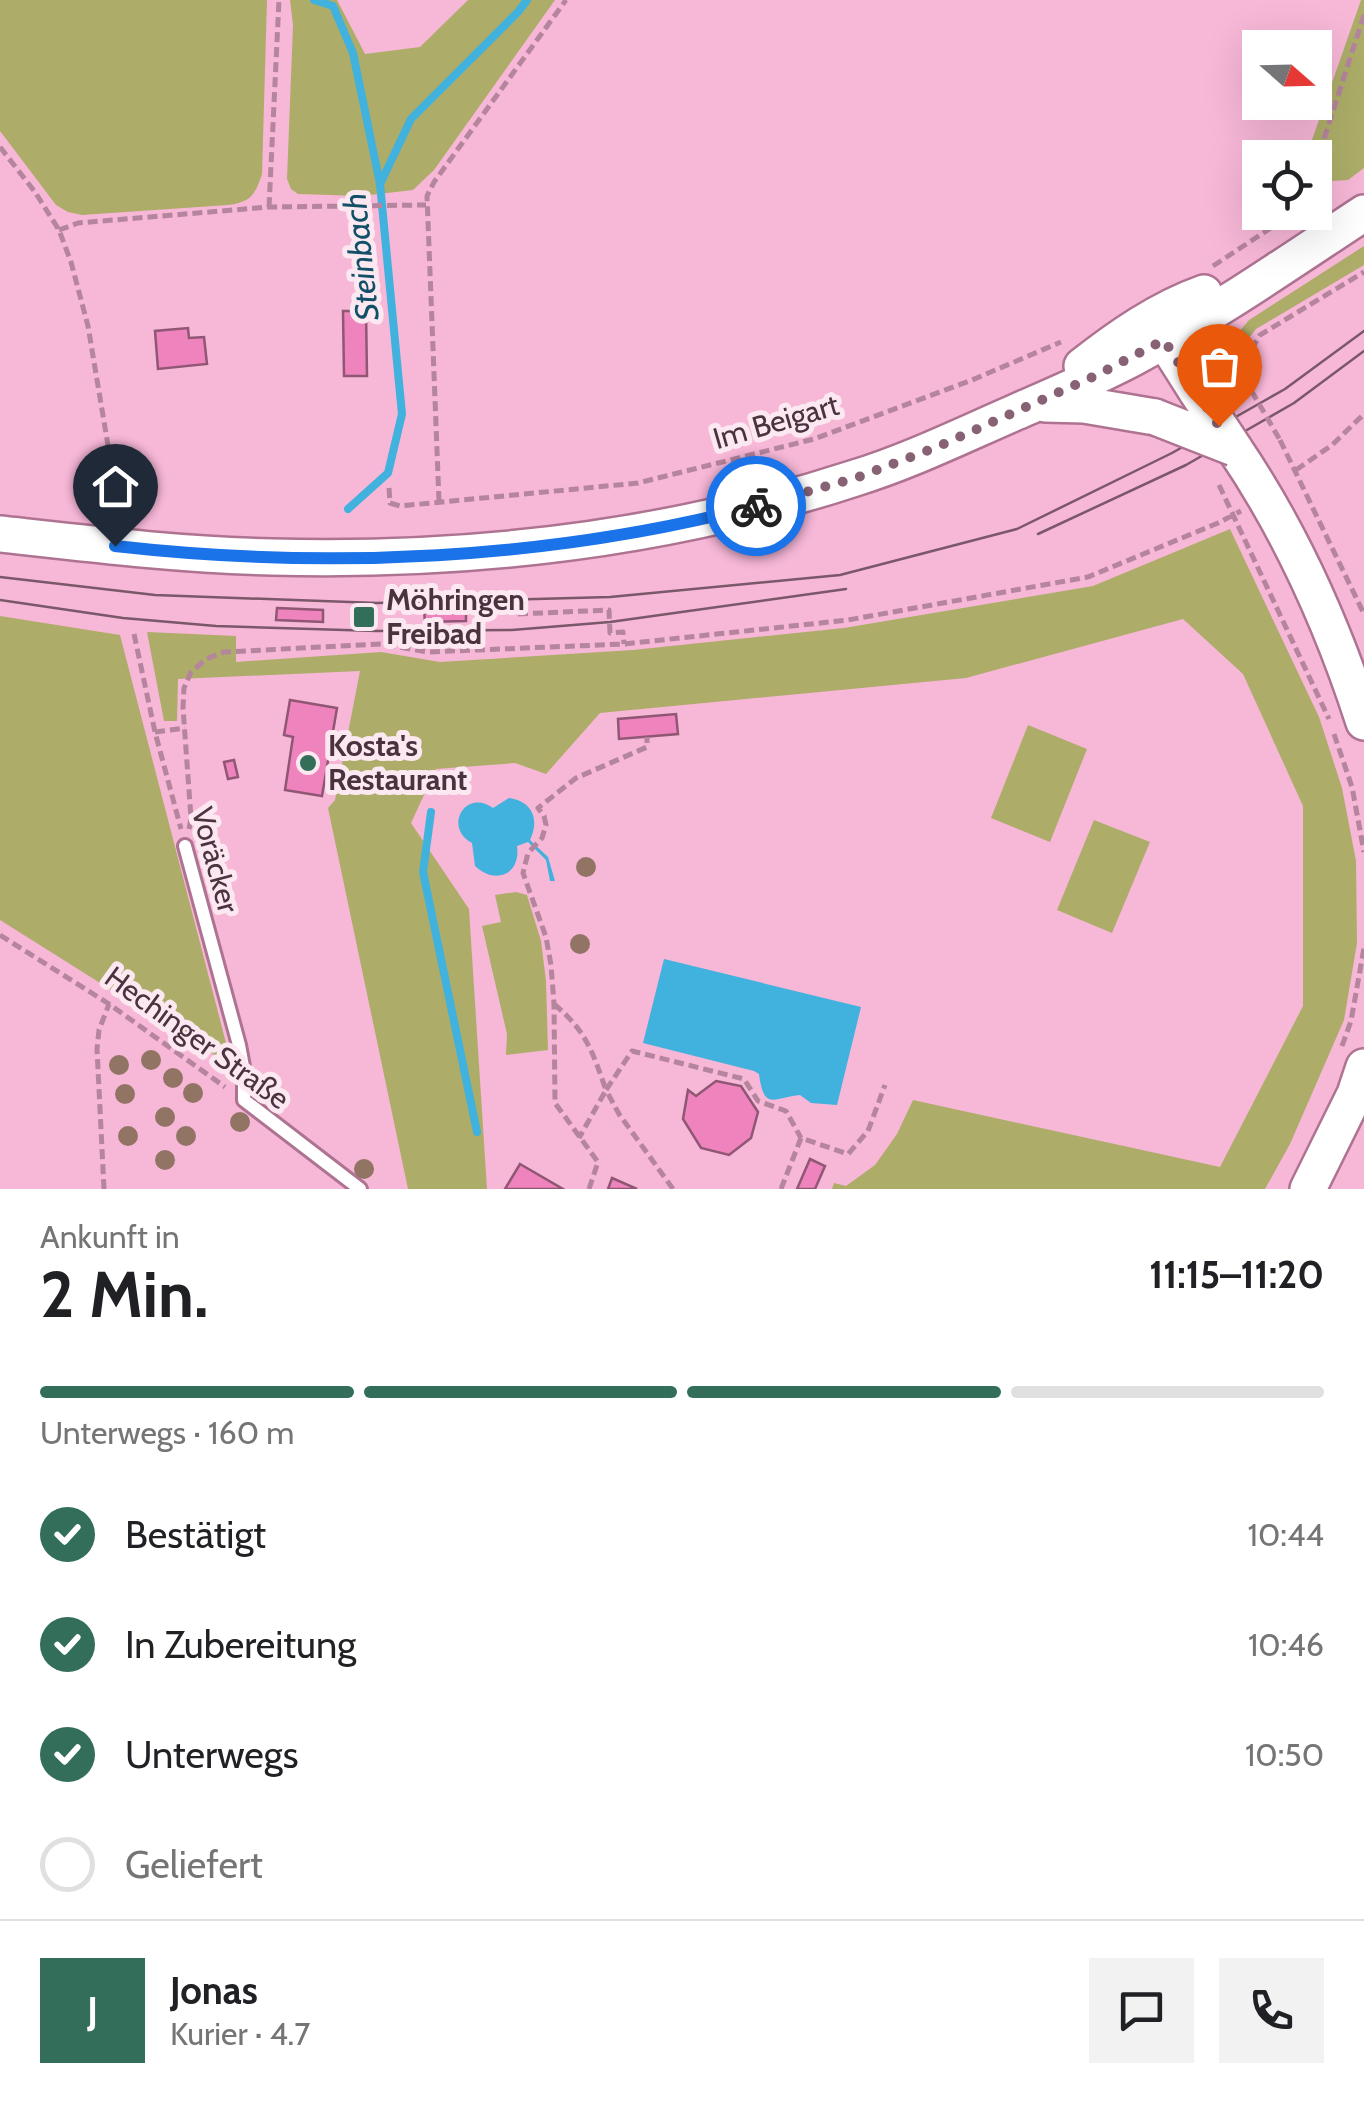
<!DOCTYPE html>
<html lang="de">
<meta charset="utf-8">
<style>
:root{--surface:#fff;--page:#f2f2f2;--text:#202124;--muted:#757577;--line:#e0e0e0;--accent:#326e59}
body{margin:0;font-family:Cabin,sans-serif;background:var(--page);color:var(--text);height:100vh;display:flex;flex-direction:column;font-size:38px;white-space:nowrap}
*{box-sizing:border-box;margin:0}
p{font-size:32px;color:var(--muted)}
.icon{flex:none;width:55px;height:55px;fill:none;stroke:currentColor;stroke-width:2;stroke-linecap:round;stroke-linejoin:round}
.map{position:relative;height:1189px;overflow:hidden}
.drawer{display:flex;flex-direction:column;background:var(--surface);flex:1}
.drawer>*{flex:none}
.needle{width:65px;rotate:110deg}
.controls{position:absolute;left:1242px;top:30px;display:grid;gap:20px}
.controls a{display:grid;place-items:center;width:90px;height:90px;border-radius:0px;background:var(--surface);box-shadow:0 10px 40px #0002;font-size:50px}
.pin{position:absolute;display:grid;place-items:center;width:85px;height:85px;color:#fff;margin:-102px -42px;border-radius:50% 50% 50% 0;rotate:-45deg;box-shadow:0 0 10px #0007}
.pin .icon{rotate:45deg}
.courier{position:absolute;display:grid;place-items:center;width:100px;height:100px;margin:-50px;border:8px solid #1a73e8;border-radius:50%;background:#fff;color:#222;box-shadow:0 2px 12px #0007}
.headline em{font-style:normal;font-weight:800}
.headline div{display:flex;flex-direction:column-reverse}
.headline{display:flex;align-items:center;justify-content:space-between;height:170px;padding:0 40px}
h1{font-size:65px;font-weight:800;line-height:75px}
.bar{display:grid;grid-template-columns:repeat(4,1fr);gap:15px 10px;align-content:center;height:120px;padding:0 40px}
.bar i{height:12px;border-radius:8px;background:var(--line)}
.bar .selected{background:var(--accent)}
.bar p{grid-column:span 4}
.line{display:flex;align-items:center;gap:25px;padding:0 40px;border-top:2px solid var(--line)}
.line div{flex:1}
.round{display:grid;place-items:center;flex:none;width:105px;height:105px;border-radius:0px;background:var(--page)}
ol{padding:0 40px;list-style:none}
li{display:flex;align-items:center;gap:30px;height:110px}
li p{margin-inline-start:auto}
li .icon{padding:10px;border-radius:50%;background:var(--accent);color:#fff;stroke-width:4}
li:last-child{color:var(--muted)}
li i{width:55px;height:55px;border:5px solid var(--line);border-radius:50%}
.map>svg:first-child{display:block}
</style>
<div class="map">
<svg width="1364" height="1189" viewBox="0 0 1364 1189">
<rect width="100%" height="100%" fill="#f7b7d7"/>
<path fill="#adad69" d="M0,0h267l-5,174c-7,21 -11,28 -34,31l-146,10 -14,-3 -12,-7 -56,-74z
M290,0h47l28,54 55,-7 48,-47h87l-121,170 -21,20 -52,6 -63,-2 -7,-5 -4,-10 6,-154z
M1361,0h3v168l-16,12 -33,2v-24l-9,-1z
M1364,246v19l-108,64 -12,15 -14,7 8,-18 11,-13z
M1230,529l89,188 23,71 14,73 1,82 -13,77 -54,124 -25,45h-433l2,-6 12,3 29,-21 22,-31 16,-34 307,67 83,-161v-200l-60,-132 -60,-55 -217,59 -366,35 -54,61 -31,-11 -79,6 -25,54 58,86 18,280h-79l-80,-381 7,-8 25,-129 -182,8 -1,42h-13l-17,-89 89,4v26l145,-10 59,10 193,-12 211,-22 249,-42z
M0,616l120,19 112,431 -232,-146z
M1028,725l59,24 -37,93 -59,-24z
M1094,820l56,22 -38,91 -55,-23z
M516,892l11,3 14,46 5,40 2,69 -42,5 1,-21 -25,-108 19,-4 -6,-27z"/>
<path fill="#41b1dd" d="M509,798c23,3 31,21 21,42l18,17 7,24h-5l-4,-21 -18,-18 -11,4c4,29 -22,39 -42,20l-3,-23c-29,-15 -7,-55 21,-35z
M664,959l197,48 -24,98 -26,-2 -11,-8c-27,3 -36,16 -41,-21l-5,-3 -111,-28z"/>
<g fill="none" stroke-linecap="round" stroke-linejoin="round">
<path stroke="#41b1dd" stroke-width="8" d="M314,0l19,6 20,47 27,131 22,230 -14,59 -40,36
M381,182l30,-63 107,-107 9,-12
M431,812l-8,60 54,260"/>
</g>
<path fill="#ef83bd" stroke="#8f5774" stroke-width="2.5" d="M343,311h23l1,65h-23z
M188,328l1,10 15,-1 3,27 -49,5 -3,-38z
M277,608l46,2v12l-47,-2z
M466,609v12l-41,1 -1,-12z
M290,700l47,8 -15,88 -37,-6 8,-53 -9,-2z
M676,714l2,20 -59,5 -1,-20z
M234,760l4,17 -10,2 -4,-17z
M716,1081l25,5 17,26 -7,26 -22,17 -28,-7 -18,-29 5,-29 8,6z
M810,1159l15,7 -10,23h-18z
M520,1164l43,25h-58z
M612,1178l25,11h-29z"/>
<g fill="none" stroke-linecap="round" stroke-linejoin="round">
<defs>
<path id="service" d="M185,846l54,199 5,27v28l116,89"/>
<path id="secondary" d="M1164,340l33,52
M1082,366c37,-29 77,-57 122,-73
M1045,404l39,1 71,12
M1234,448c57,84 99,178 130,274
M0,534c90,10 181,21 272,23 197,5 394,-17 583,-79 55,-17 108,-43 161,-66 39,-17 79,-34 117,-54 80,-43 155,-95 231,-145
M1308,1189l47,-95 9,-27"/>
</defs>
<use href="#service" stroke="#ae7391" stroke-width="18"/>
<use href="#secondary" stroke="#ae7391" stroke-width="40"/>
<path stroke="#b5849d" stroke-width="5" stroke-dasharray="10 5" stroke-linecap="butt" d="M0,147l35,45 24,38 12,32 17,64 32,191
M1315,167l49,-152
M269,207l10,-207
M59,230l19,-7 191,-16 157,-2
M1213,266l82,-54
M1216,371l13,-4 15,2
M1244,378l6,-26 10,-17 104,-63
M1280,440l84,174
M1296,470l36,-25 32,-31
M1219,485l110,234
M389,488l1,15 10,3 238,-23 176,-44 158,-59 89,-38
M439,501l-12,-305 7,-14 132,-182
M518,614l91,-4 1,23 13,-1 1,12
M134,634l21,98 26,97
M155,732l30,-4
M1334,734l18,53 12,65
M189,829l2,-11 -8,-110 1,-20 7,-16 15,-13 18,-7 158,-8 45,8 197,-8 224,-24 240,-43 130,-54 23,-12
M0,935l109,69 116,83
M554,1004c33,28 38,47 52,86l-27,48
M1342,1046l9,-25 13,-73
M104,1189l-7,-140 2,-19 10,-26
M589,1189l9,-27 -43,-59 -1,-99 -3,-39 -5,-28 -23,-64 5,-20 14,-15 4,-13 -2,-9 -6,-8 38,-30 71,-31v-10
M673,1189l-54,-75 -13,-24 26,-39 112,28 14,22 28,10 15,27
M781,1189l20,-51 47,16 20,-23 17,-46"/>
<use href="#service" stroke="#fff" stroke-width="12"/>
<use href="#secondary" stroke="#fff" stroke-width="35"/>
<path stroke="#7a5769" stroke-width="2.5" d="M1038,534l148,-69 108,-62 70,-52
M0,577l155,18 222,8 233,-6 230,-22 177,-46 155,-76 113,-64 79,-58
M0,600l123,18 93,8 161,5 135,-1 98,-8 236,-33"/>
<defs>
<path id="secondary-bridge" d="M1197,392l37,56
M1155,417l79,31"/>
</defs>
<use href="#secondary-bridge" stroke="#ae7391" stroke-width="40" stroke-linecap="butt"/>
<path stroke="#b5849d" stroke-width="5" stroke-dasharray="10 5" stroke-linecap="butt" d="M1244,378l36,62"/>
<use href="#secondary-bridge" stroke="#fff" stroke-width="35"/>
</g>
<g fill="#927465">
<circle cx="586" cy="867" r="10"/>
<circle cx="580" cy="944" r="10"/>
<circle cx="151" cy="1060" r="10"/>
<circle cx="119" cy="1065" r="10"/>
<circle cx="173" cy="1078" r="10"/>
<circle cx="193" cy="1093" r="10"/>
<circle cx="125" cy="1094" r="10"/>
<circle cx="165" cy="1117" r="10"/>
<circle cx="240" cy="1122" r="10"/>
<circle cx="128" cy="1136" r="10"/>
<circle cx="186" cy="1136" r="10"/>
<circle cx="165" cy="1160" r="10"/>
<circle cx="364" cy="1169" r="10"/>
</g>
<g fill="none" stroke-linecap="round" stroke-linejoin="round">
<path stroke="#876174" stroke-width="10" stroke-dasharray="0 18" d="M756,506l100,-28 81,-31 158,-71 69,-36 55,86"/>
<path stroke="#1a73e8" stroke-width="12" d="M115,546c213,24 433,14 641,-40"/>
</g>
<g fill="#326e59" stroke="#fce8f1" stroke-width="4">
<rect x="352" y="605" width="24" height="24" rx="5"/>
<circle cx="308" cy="763" r="10"/>
</g>
<g text-anchor="middle" stroke-width="10" stroke-linejoin="round" paint-order="stroke">
<g font-size="30" fill="#4b323f" stroke="#fce8f1">
<text transform="translate(776 422) rotate(-16)" y="10">Im Beigart</text>
<text transform="translate(215 860) rotate(75)" y="10">Voräcker</text>
<text transform="translate(197 1038) rotate(36)" y="10">Hechinger Straße</text>
</g>
<g font-size="30" font-weight="bold" fill="#4b323f" stroke="#fce8f1" text-anchor="start">
<text x="386" y="610">Möhringen<tspan x="386" dy="34">Freibad</tspan></text>
<text x="328" y="756">Kosta's<tspan x="328" dy="34">Restaurant</tspan></text>
</g>
<g font-size="32" font-style="italic" fill="#125067" stroke="#fce8f1">
<text transform="translate(361 257) rotate(-96)" y="11">Steinbach</text>
</g>
</g>
</svg>
<div class="controls">
<a><svg class="needle" viewBox="-14 -14 28 28"><path d="M0-13l5 13h-10z" fill="#e53935"/><path d="M0 13l5-13h-10z" fill="#757577"/></svg></a>
<a><svg class="icon" aria-label="locate" viewBox="0 0 24 24"><circle cx="12" cy="12" r="6"/><path d="M12 2v4M12 18v4M2 12h4M18 12h4"/></svg></a>
</div>
<div class="pin" style="left:1219px;top:426px;background:#ea580c"><svg class="icon" aria-label="bag" viewBox="0 0 24 24"><path d="M5 8h14l-1 12H6zM9 8a3 3 0 0 1 6 0"/></svg></div>
<div class="pin" style="left:115px;top:546px;background:#1f2937"><svg class="icon" aria-label="home" viewBox="0 0 24 24"><path d="M3 11l9-7 9 7M6 9v11h12V9"/></svg></div>
<div class="courier" style="left:756px;top:506px"><svg class="icon" aria-label="bike" viewBox="0 0 24 24"><circle cx="6" cy="16" r="4"/><circle cx="18" cy="16" r="4"/><path d="M6 16l4-8h5l3 8M10 8l3 8H6M13 5h3"/></svg></div>
</div>
<section class="drawer">
<div class="headline"><div><h1>2 Min.</h1><p>Ankunft in</p></div><em>11:15–11:20</em></div>
<div class="bar"><i class="selected"></i><i class="selected"></i><i class="selected"></i><i></i><p>Unterwegs · 160 m</p></div>
<ol>
<li><svg class="icon" aria-label="check" viewBox="0 0 24 24"><path d="M5 12l5 5 9-10"/></svg>Bestätigt<p>10:44</p></li>
<li><svg class="icon" aria-label="check" viewBox="0 0 24 24"><path d="M5 12l5 5 9-10"/></svg>In Zubereitung<p>10:46</p></li>
<li><svg class="icon" aria-label="check" viewBox="0 0 24 24"><path d="M5 12l5 5 9-10"/></svg>Unterwegs<p>10:50</p></li>
<li><i></i>Geliefert</li>
</ol>
<div class="line" style="height:180px"><b class="round" style="background:var(--accent);color:#fff">J</b><div><b>Jonas</b><p>Kurier · 4.7</p></div><a class="round"><svg class="icon" aria-label="chat" viewBox="0 0 24 24"><path d="M4 5h16v11H9l-5 4z"/></svg></a><a class="round"><svg class="icon" aria-label="phone" viewBox="0 0 24 24"><path d="M5 4h4l2 5-3 2q2 4 5 5l2-3 5 2v4C11 20 4 13 5 4z"/></svg></a></div>
</section>
